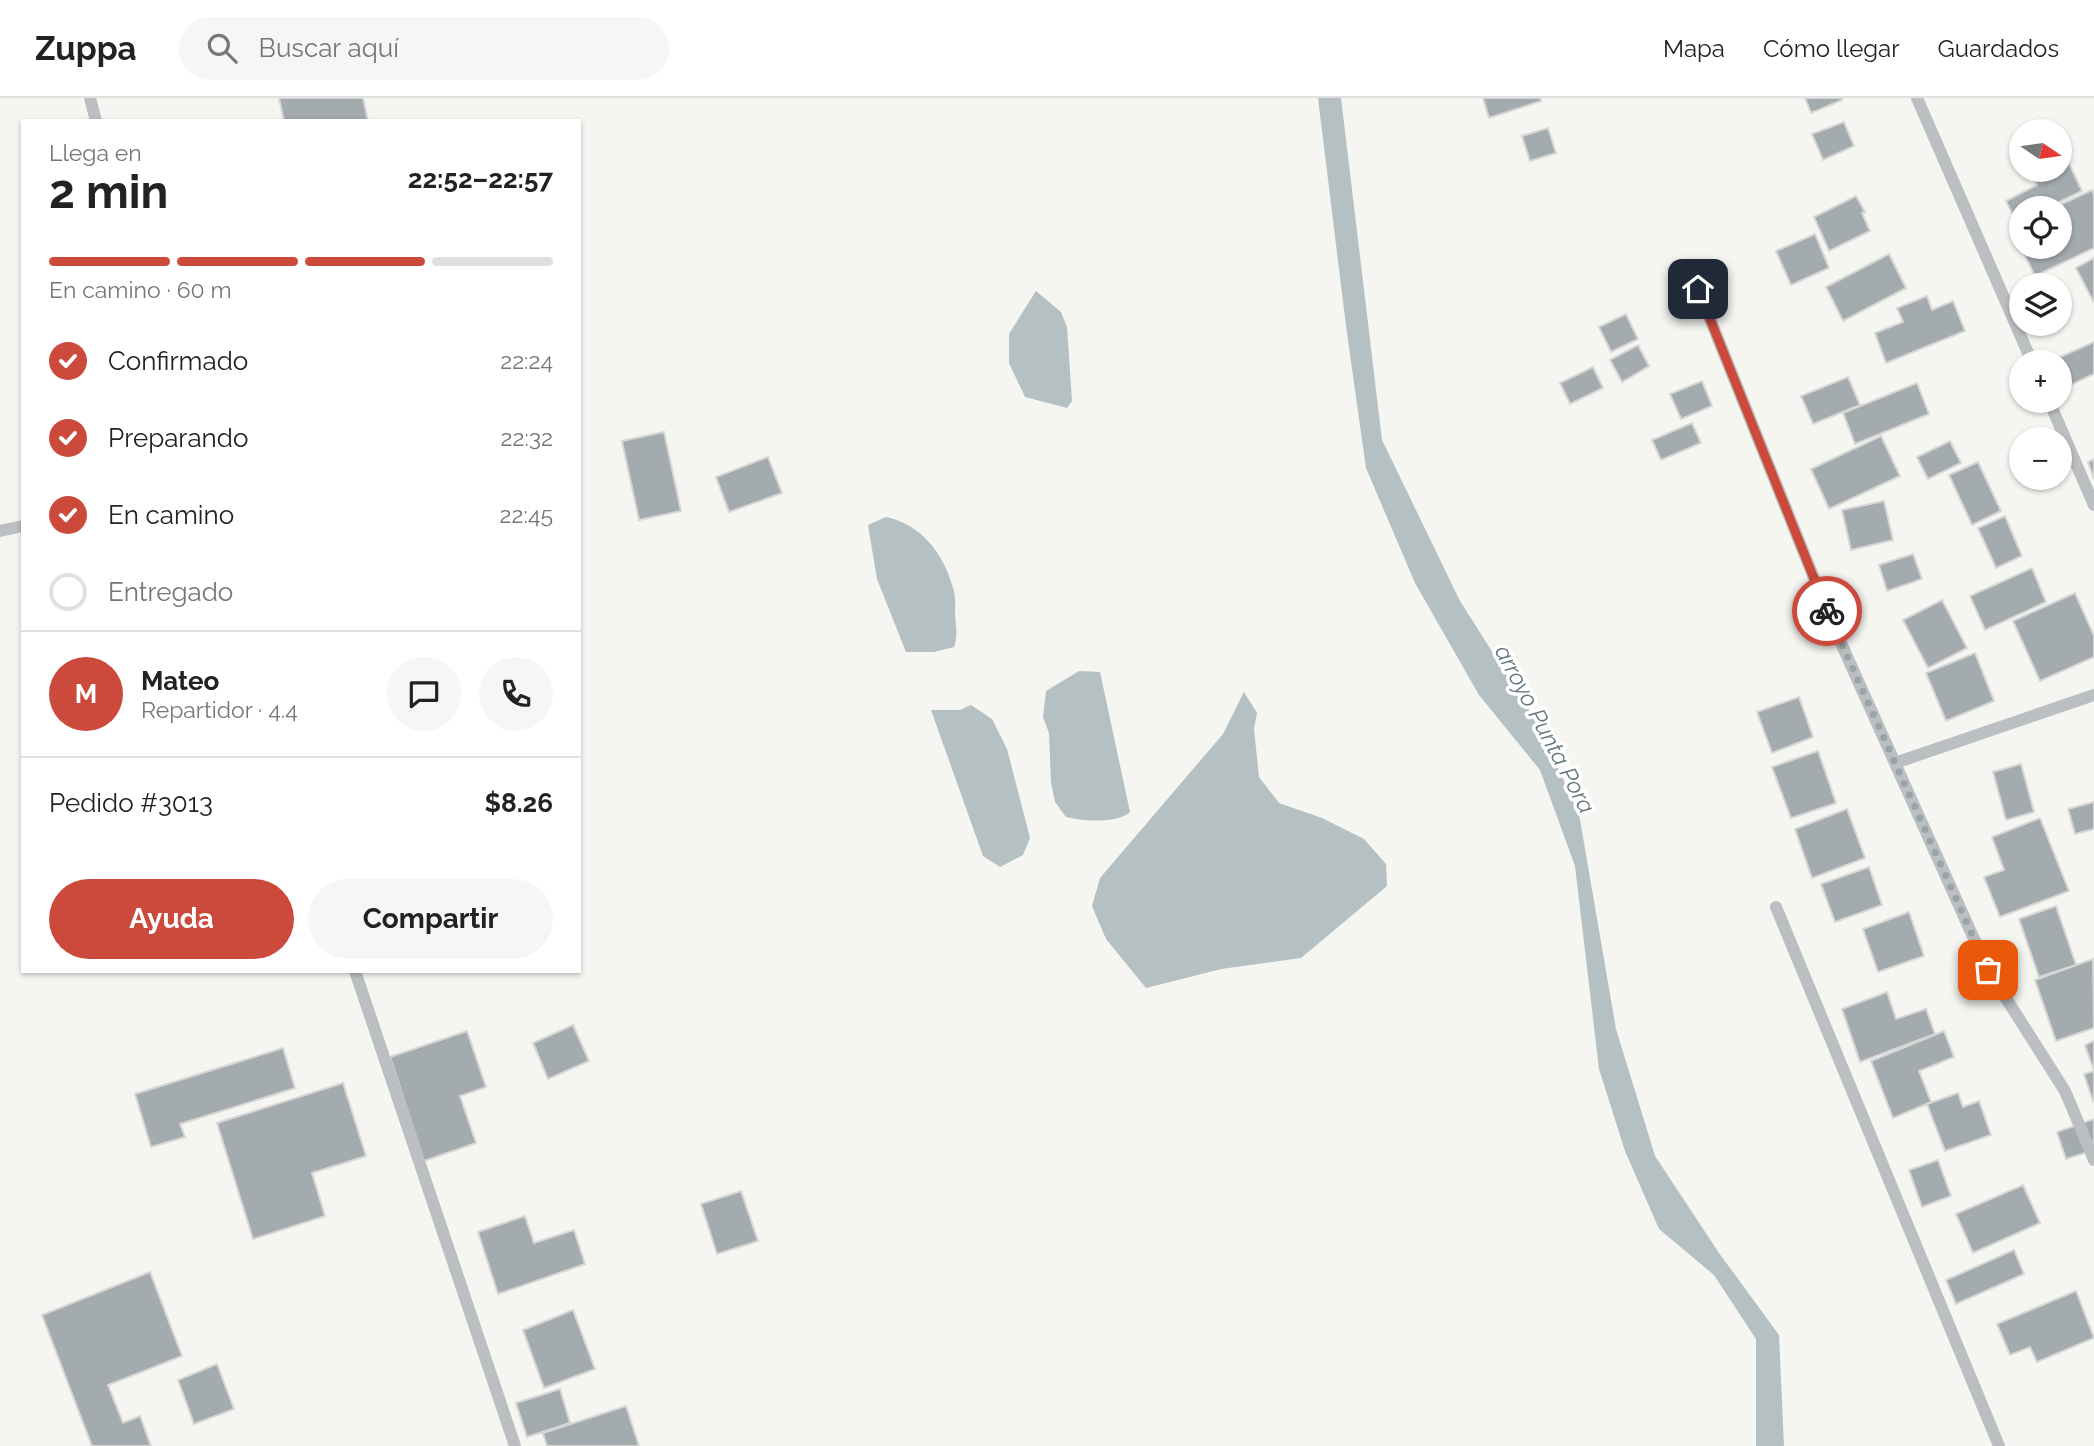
<!DOCTYPE html>
<html lang="es">
<meta charset="utf-8">
<style>
:root{--surface:#fff;--page:#f6f6f6;--text:#222;--muted:#767676;--line:#e0e0e0;--accent:#cc4a3c}
body{margin:0;font-family:Raleway,sans-serif;background:var(--page);color:var(--text);height:100vh;display:flex;flex-direction:column;font-size:26px;white-space:nowrap}
*{box-sizing:border-box;margin:0}
p{font-size:23px;color:var(--muted)}
.icon{flex:none;width:38px;height:38px;fill:none;stroke:currentColor;stroke-width:2;stroke-linecap:round;stroke-linejoin:round}
.map{position:relative;flex:1;overflow:hidden}
.drawer{position:absolute;left:21px;top:21px;width:560px;height:854px;display:flex;flex-direction:column;background:var(--surface);border-radius:0px;box-shadow:0 2px 5px #0004}
.drawer>*{flex:none}
.needle{width:46px;rotate:103deg}
.fabs{position:absolute;left:2009px;top:21px;display:grid;gap:14px}
.fabs a{display:grid;place-items:center;width:63px;height:63px;border-radius:50%;background:var(--surface);box-shadow:0 2px 5px #0004;font-size:35px}
.pin{position:absolute;display:grid;place-items:center;width:60px;height:60px;color:#fff;margin:-30px;border-radius:14px;box-shadow:0 4px 10px #0006}
.courier{position:absolute;display:grid;place-items:center;width:70px;height:70px;margin:-35px;border:5px solid #cc4a3c;border-radius:50%;background:#fff;color:#222;box-shadow:0 2px 9px #0007}
.overview em{font-style:normal;font-weight:700}
.overview div{display:flex;flex-direction:column-reverse}
.overview{display:flex;align-items:center;justify-content:space-between;height:119px;padding:0 28px}
h1{font-size:46px;font-weight:700;line-height:52px}
.bar{display:grid;grid-template-columns:repeat(4,1fr);gap:10px 7px;align-content:center;height:84px;padding:0 28px}
.bar i{height:9px;border-radius:5px;background:var(--line)}
.bar .selected{background:var(--accent)}
.bar p{grid-column:span 4}
.line{display:flex;align-items:center;gap:18px;padding:0 28px;border-top:2px solid var(--line)}
.line div{flex:1}
.round{display:grid;place-items:center;flex:none;width:74px;height:74px;border-radius:37px;background:var(--page)}
ol{padding:0 28px;list-style:none}
li{display:flex;align-items:center;gap:21px;height:77px}
li p{margin-inline-start:auto}
li .icon{padding:7px;border-radius:50%;background:var(--accent);color:#fff;stroke-width:4}
li:last-child{color:var(--muted)}
li i{width:38px;height:38px;border:4px solid var(--line);border-radius:50%}
.action{display:flex;gap:14px;margin-top:auto;padding:14px 28px}
.action a{flex:1;height:80px;border-radius:42px;background:var(--accent);color:#fff;font-size:28px;font-weight:700;line-height:80px;text-align:center}
.action a+a{background:var(--page);color:var(--text)}
header{display:flex;align-items:center;gap:42px;box-sizing:border-box;height:98px;padding:0 35px;background:var(--surface);border-bottom:2px solid var(--line)}
header strong{font-size:33px}
nav{display:flex;gap:38px;margin-inline-start:auto;font-size:24px}
.search{width:490px;height:63px;background:var(--page);display:flex;align-items:center;gap:18px;box-sizing:border-box;padding:0 24px;border-radius:38px;color:var(--muted);font-size:26px}
.map>svg:first-child{display:block}
</style>
<header>
<strong>Zuppa</strong>
<div class="search"><svg class="icon" aria-label="search" viewBox="0 0 24 24"><circle cx="10" cy="10" r="6"/><path d="M15 15l6 6"/></svg>Buscar aquí</div>
<nav><a>Mapa</a><a>Cómo llegar</a><a>Guardados</a></nav>
</header>
<div class="map">
<svg width="2094" height="1348" viewBox="0 0 2094 1348">
<rect width="100%" height="100%" fill="#f5f5f2"/>
<path fill="#b4c0c2" d="M1318,0h23l41,342 78,161 78,123 41,90 37,215 39,127 64,97 60,82 5,111h-28v-107l-42,-64 -55,-46 -34,-78 -26,-82 -24,-203 -35,-96 -61,-75 -64,-112 -49,-115 -20,-142z
M1036,193l25,21 6,15 5,74 -5,7 -42,-11 -16,-34v-29z
M886,419c35,7 58,37 67,71 3,8 2,18 2,27 1,11 3,21 -1,32l-20,5h-28l-29,-73 -9,-54z
M1079,573l21,1 30,140c-13,12 -47,9 -64,5l-11,-15 -4,-20 -2,-49 -6,-16 3,-26z
M1244,594l13,21 -3,16 5,48 20,26 43,15 42,21 22,25 1,22 -86,72 -80,11 -75,19 -40,-49 -14,-33 8,-28 123,-144z
M971,607l21,14 15,30 23,89 -7,17 -23,12 -17,-11 -52,-146h29z"/>
<path fill="#a3abae" stroke="#d7d6d5" stroke-width="2" d="M279,0h84l5,23h-84z
M1483,0h57l1,3 -52,17z
M1805,0h37v2l-31,13z
M1844,24l10,24 -31,14 -11,-26z
M1548,30l8,25 -26,8 -8,-25z
M2062,51l20,42 -35,17h-26v13l-4,2 -11,-22 31,-16 -5,-11 9,-4h19v-20z
M2092,92l2,5v53l-59,28 -14,-29h39v-39h-7z
M1856,98l9,16 -3,1 8,18 -41,20 -15,-34z
M2021,125v24l-9,-19z
M1815,136l14,34 -38,17 -15,-34z
M1889,156l17,34 -63,33 -17,-34z
M2094,160v43h-1l-17,-33z
M1927,198l5,14 21,-9 12,30 -79,32 -11,-30 28,-11 -6,-14z
M1626,216l12,25 -27,13 -12,-25z
M2094,244v32l-34,16v-28h-11z
M1638,247l11,21 -27,16 -12,-22z
M1593,269l10,21 -33,16 -10,-21z
M1848,279l12,28 -47,19 -12,-28z
M1702,283l10,25 -31,13 -11,-25z
M1917,285l12,31 -74,30 -12,-31z
M1692,325l9,20 -40,17 -9,-20z
M664,334l17,79 -42,9 -17,-79z
M1881,338l19,40 -71,33 -18,-40z
M1950,343l11,22 -33,16 -11,-22z
M768,359l14,36 -53,19 -13,-35z
M2094,361v20l-6,-17z
M1978,364l23,49 -29,14 -23,-50z
M1884,403l9,39 -42,10 -9,-40z
M2005,418l17,40 -26,12 -18,-40z
M1913,456l9,25 -35,12 -8,-26z
M2032,470l14,34 -61,28 -15,-34z
M2075,495l19,43v21l-54,24 -27,-60z
M1942,502l25,48 -39,20 -25,-48z
M1975,555l19,48 -48,20 -20,-48z
M1799,599l14,40 -41,16 -15,-41z
M1818,653l18,52 -45,15 -19,-51z
M2021,666l13,48 -28,8 -13,-48z
M2094,704v27l-19,5 -7,-25z
M1847,711l18,49 -53,20 -17,-49z
M2040,720l29,73 -69,26 -16,-40 20,-7 -12,-33z
M1869,769l13,38 -47,17 -14,-38z
M2056,808l20,59 -37,12 -20,-58z
M1909,814l15,44 -46,16 -15,-43z
M2093,861l1,69 -38,13 -21,-61z
M1887,894l9,27 30,-10 9,25 -75,28 -18,-53z
M573,927l16,36 -41,18 -15,-36z
M467,933l19,56 -26,9 16,47 -52,18 -34,-104z
M1944,933l10,26 -35,14 12,31 -38,16 -22,-57z
M2094,943v59l-1,1 -9,-27 10,-3 -9,-26z
M283,950l12,40 -115,36 5,13 -34,10 -16,-53z
M343,985l23,73 -54,17 13,43 -72,23 -36,-116z
M1958,995l5,14 16,-6 12,34 -46,16 -18,-47z
M2094,1021v31l-28,9 -9,-27z
M1938,1062l13,36 -29,11 -13,-37z
M2023,1087l17,38 -67,30 -17,-39z
M741,1093l17,50 -41,13 -16,-50z
M525,1118l9,27 40,-13 11,34 -87,30 -20,-62z
M2014,1152l10,24 -68,30 -10,-24z
M150,1174l32,84 -74,29 15,38 17,-7 11,30h-59l-50,-131z
M2076,1193l18,47 -57,24 -7,-15 -20,8 -13,-31z
M573,1212l22,59 -51,19 -21,-58z
M217,1266l17,45 -40,15 -16,-44z
M560,1291l10,34 -43,14 -11,-34z
M626,1308l13,40h-92l-4,-13z"/>
<g fill="none" stroke-linecap="round" stroke-linejoin="round">
<path stroke="#bbbfc2" stroke-width="12" d="M90,0l6,23
M1917,0l115,264
M1698,191l134,334 156,347 77,121 29,69
M2049,303l45,104
M0,433l23,-5
M1895,665l199,-68
M1776,809l223,539
M355,873l160,475"/>
</g>
<g fill="none" stroke-linecap="round" stroke-linejoin="round">
<path stroke="#99a4a7" stroke-width="7" stroke-dasharray="0 12.6" d="M1827,513l161,359"/>
<path stroke="#cc4a3c" stroke-width="9" d="M1698,191l129,322"/>
</g>
<g text-anchor="middle" stroke-width="7" stroke-linejoin="round" paint-order="stroke">
<g font-size="23" font-style="italic" fill="#64797c" stroke="#fff">
<text transform="translate(1545 631) rotate(62)" y="8">arroyo Punta Pora</text>
</g>
</g>
</svg>
<div class="fabs">
<a><svg class="needle" viewBox="-14 -14 28 28"><path d="M0-13l5 13h-10z" fill="#e53935"/><path d="M0 13l5-13h-10z" fill="#767676"/></svg></a>
<a><svg class="icon" aria-label="locate" viewBox="0 0 24 24"><circle cx="12" cy="12" r="6"/><path d="M12 2v4M12 18v4M2 12h4M18 12h4"/></svg></a>
<a><svg class="icon" aria-label="layers" viewBox="0 0 24 24"><path d="M12 4l9 5-9 5-9-5zM3 14l9 5 9-5"/></svg></a>
<a>+</a>
<a>−</a>
</div>
<div class="pin" style="left:1988px;top:872px;background:#ea580c"><svg class="icon" aria-label="bag" viewBox="0 0 24 24"><path d="M5 8h14l-1 12H6zM9 8a3 3 0 0 1 6 0"/></svg></div>
<div class="pin" style="left:1698px;top:191px;background:#1f2937"><svg class="icon" aria-label="home" viewBox="0 0 24 24"><path d="M3 11l9-7 9 7M6 9v11h12V9"/></svg></div>
<div class="courier" style="left:1827px;top:513px"><svg class="icon" aria-label="bike" viewBox="0 0 24 24"><circle cx="6" cy="16" r="4"/><circle cx="18" cy="16" r="4"/><path d="M6 16l4-8h5l3 8M10 8l3 8H6M13 5h3"/></svg></div>
<section class="drawer">
<div class="overview"><div><h1>2 min</h1><p>Llega en</p></div><em>22:52–22:57</em></div>
<div class="bar"><i class="selected"></i><i class="selected"></i><i class="selected"></i><i></i><p>En camino · 60 m</p></div>
<ol>
<li><svg class="icon" aria-label="check" viewBox="0 0 24 24"><path d="M5 12l5 5 9-10"/></svg>Confirmado<p>22:24</p></li>
<li><svg class="icon" aria-label="check" viewBox="0 0 24 24"><path d="M5 12l5 5 9-10"/></svg>Preparando<p>22:32</p></li>
<li><svg class="icon" aria-label="check" viewBox="0 0 24 24"><path d="M5 12l5 5 9-10"/></svg>En camino<p>22:45</p></li>
<li><i></i>Entregado</li>
</ol>
<div class="line" style="height:126px"><b class="round" style="background:var(--accent);color:#fff">M</b><div><b>Mateo</b><p>Repartidor · 4.4</p></div><a class="round"><svg class="icon" aria-label="chat" viewBox="0 0 24 24"><path d="M4 5h16v11H9l-5 4z"/></svg></a><a class="round"><svg class="icon" aria-label="phone" viewBox="0 0 24 24"><path d="M5 4h4l2 5-3 2q2 4 5 5l2-3 5 2v4C11 20 4 13 5 4z"/></svg></a></div>
<div class="line" style="height:91px"><div>Pedido #3013</div><b>$8.26</b></div>
<div class="action"><a>Ayuda</a><a>Compartir</a></div>
</section>
</div>
